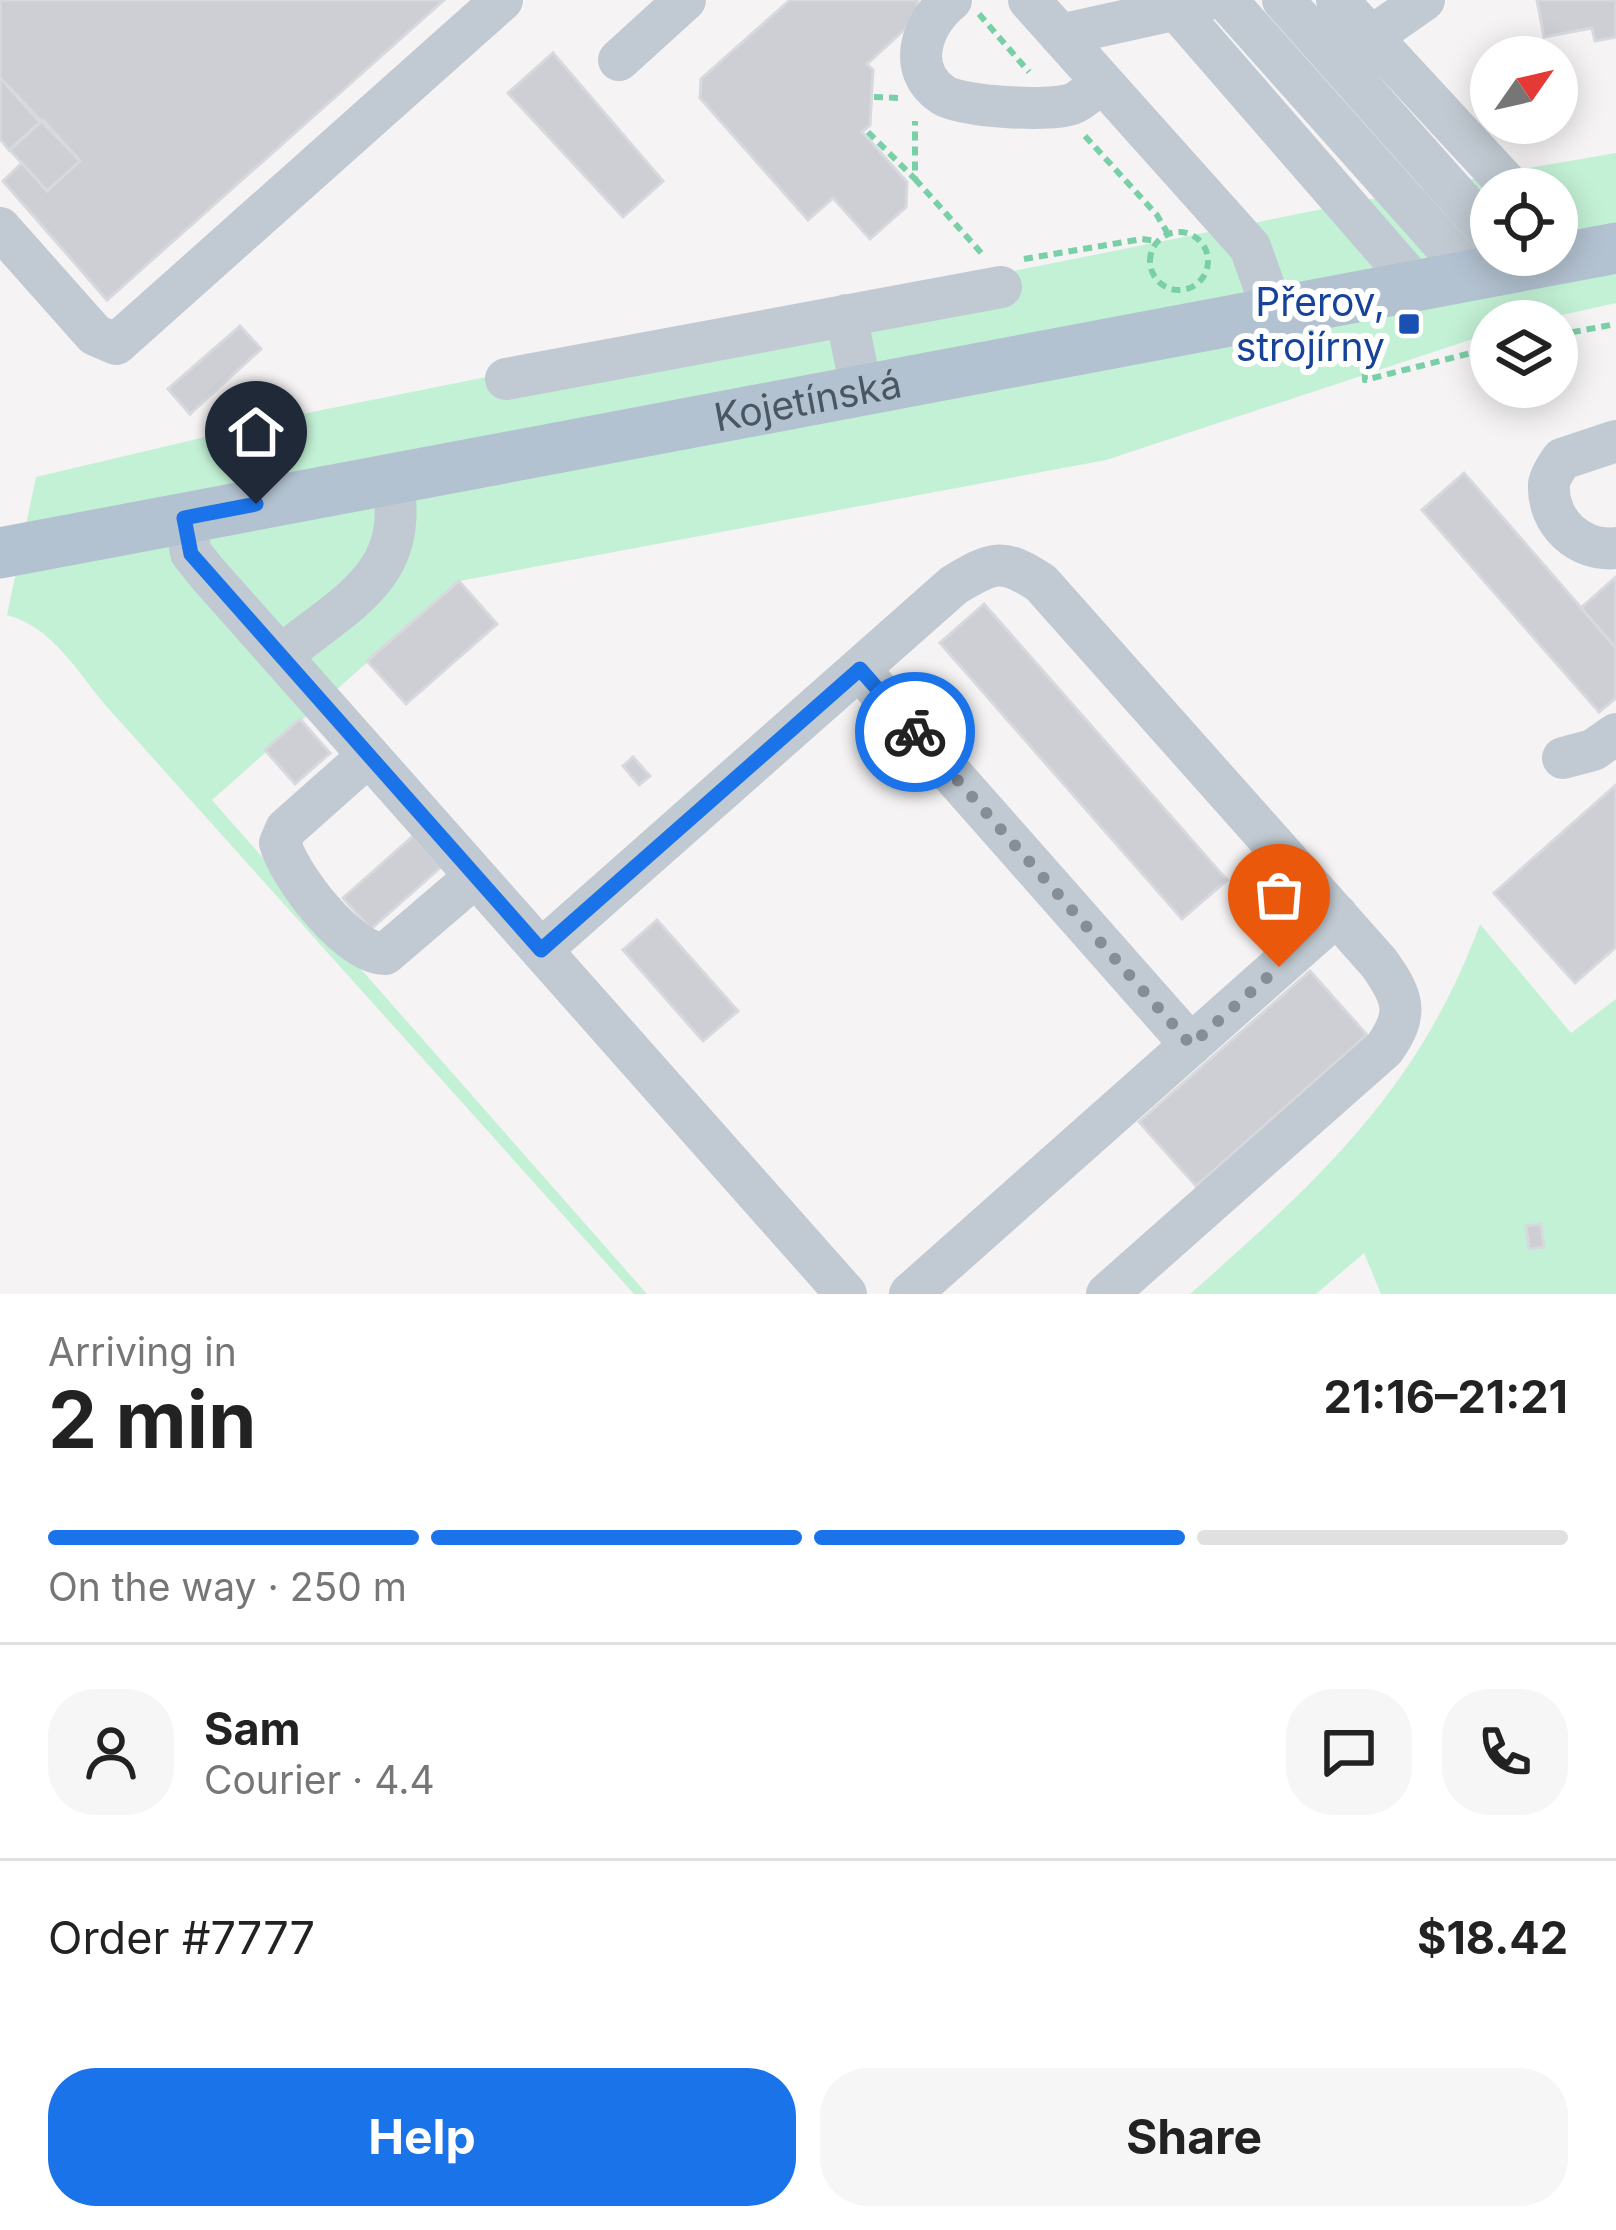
<!DOCTYPE html>
<meta charset="utf-8">
<style>
:root{--surface:#fff;--page:#f6f6f6;--text:#222;--muted:#767676;--line:#e0e0e0;--accent:#1a73e8}
body{margin:0;font-family:Inter,sans-serif;background:var(--page);color:var(--text);height:100vh;display:flex;flex-direction:column;font-size:45px;white-space:nowrap}
*{box-sizing:border-box;margin:0}
p{font-size:39px;color:var(--muted)}
.icon{flex:none;width:66px;height:66px;fill:none;stroke:currentColor;stroke-width:2;stroke-linecap:round;stroke-linejoin:round}
.map{position:relative;height:1294px;overflow:hidden}
.details{display:flex;flex-direction:column;background:var(--surface);flex:1}
.details>*{flex:none}
.needle{width:78px;rotate:56deg}
.buttons{position:absolute;left:1470px;top:36px;display:grid;gap:24px}
.buttons a{display:grid;place-items:center;width:108px;height:108px;border-radius:50%;background:var(--surface);box-shadow:0 6px 30px #0003;font-size:60px}
.pin{position:absolute;display:grid;place-items:center;width:102px;height:102px;color:#fff;margin:-123px -51px;border-radius:50% 50% 50% 0;rotate:-45deg;box-shadow:0 0 12px #0007}
.pin .icon{rotate:45deg}
.courier{position:absolute;display:grid;place-items:center;width:120px;height:120px;margin:-60px;border:9px solid #1a73e8;border-radius:50%;background:#fff;color:#222;box-shadow:0 3px 15px #0007}
.headline em{font-style:normal;font-weight:700}
.headline div{display:flex;flex-direction:column-reverse}
.headline{display:flex;align-items:center;justify-content:space-between;height:204px;padding:0 48px}
h1{font-size:78px;font-weight:700;line-height:90px}
.bar{display:grid;grid-template-columns:repeat(4,1fr);gap:18px 12px;align-content:center;height:144px;padding:0 48px}
.bar i{height:15px;border-radius:9px;background:var(--line)}
.bar .on{background:var(--accent)}
.bar p{grid-column:span 4}
.line{display:flex;align-items:center;gap:30px;padding:0 48px;border-top:3px solid var(--line)}
.line div{flex:1}
.round{display:grid;place-items:center;flex:none;width:126px;height:126px;border-radius:48px;background:var(--page)}
.button{display:flex;gap:24px;margin-top:auto;padding:24px 48px}
.button a{flex:1;height:138px;border-radius:48px;background:var(--accent);color:#fff;font-size:48px;font-weight:700;line-height:138px;text-align:center}
.button a+a{background:var(--page);color:var(--text)}
.map>svg:first-child{display:block}
</style>
<div class="map">
<svg width="1616" height="1294" viewBox="0 0 1616 1294">
<rect width="100%" height="100%" fill="#f5f3f3"/>
<path fill="#c3f1d5" fill-rule="evenodd" d="M1616,153v150l-81,18h-44v12l-385,127 -647,121 -247,219 435,494h-13l-526,-586c-30,-35 -55,-81 -101,-93l29,-138 271,-64 1215,-244zM1491,189h66v66h-66z
M1480,924l91,109 45,-34v295h-235l-17,-41 -48,41h-126c128,-113 229,-204 290,-370z"/>
<path fill="#cdcfd5" stroke="#d7d9de" stroke-width="3" d="M0,0h444l-337,300 -104,-119 19,-18 25,28 33,-30 -80,-83z
M790,0h128l-2,19 -49,45 6,6 -3,55 -8,7 45,50 -1,25 -36,32 -37,-41 -25,22 -108,-122 1,-19z
M1537,0h79v37l-21,4 -3,-13 -48,9z
M553,53l110,128 -40,36 -115,-124z
M0,78l40,44 -31,28 -9,-11z
M43,120l37,41 -33,30 -37,-41z
M240,326l21,23 -71,65 -22,-25z
M1464,473l152,175v50l-17,14 -177,-202z
M1616,577v71l-35,-40z
M459,581l38,43 -91,80 -39,-43z
M984,604l243,276 -45,39 -242,-276z
M300,719l30,34 -35,31 -30,-34z
M633,757l17,19 -11,9 -16,-19z
M1616,785v162l-41,36 -81,-90z
M413,836l28,31 -70,62 -28,-31z
M657,920l81,91 -35,30 -80,-91z
M1310,971l57,64 -171,151 -57,-64z
M1541,1224l3,23 -15,2 -3,-23z"/>
<g fill="none" stroke-linecap="round" stroke-linejoin="round">
<path stroke="#7ad0a6" stroke-width="6" stroke-dasharray="9 6" stroke-linecap="butt" d="M979,14l50,58
M874,97l26,1
M868,132l47,47v-58
M1085,136l72,79 11,19
M915,179l70,78
M1150 261a29 29 0 1 1 58 0a29 29 0 1 1-58 0Z
M1024,259l118,-20 15,2
M1368,334l3,23 -7,1 1,22 126,-32
M1557,335l59,-11"/>
<path stroke="#c1cad2" stroke-width="42" d="M951,0c-29,23 -46,70 -8,95 19,12 106,17 129,9 11,-4 20,-15 30,-22
M1029,0l221,247 23,64
M1226,0l244,274
M1283,0l208,234
M1337,0l175,189
M1176,9l239,275
M1060,35l140,-31
M1371,37l53,-37
M619,60l66,-60
M0,228l95,107 21,9 386,-344
M846,315l15,73
M506,379l495,-92
M1616,441l-54,18c-5,7 -12,17 -13,25 -2,39 31,68 67,64
M185,518l6,35 16,20 639,721
M281,656c66,-55 131,-80 111,-177
M859,669l332,376
M367,757l-81,72 -6,14c10,34 68,110 105,111l90,-77
M1563,758l30,-8 23,-16
M541,950l413,-365c39,-23 48,-28 87,-2l338,380c25,35 30,51 5,86l-277,245
M910,1294l427,-379"/>
<path stroke="#b3c2d1" stroke-width="51" id="s1" d="M0,553l1616,-305"/>
</g>
<g fill="none" stroke-linecap="round" stroke-linejoin="round">
<path stroke="#868d94" stroke-width="12" stroke-dasharray="0 21.6" d="M915,732l276,313 88,-78"/>
<path stroke="#1a73e8" stroke-width="15" d="M256,504l-72,14 7,36 350,396 319,-281 55,63"/>
</g>
<rect fill="#1a4fb4" stroke="#fff" stroke-width="4.5" x="1397" y="312" width="24" height="24" rx="6"/>
<g text-anchor="middle" stroke-width="12" stroke-linejoin="round" paint-order="stroke">
<g font-size="39" fill="#164399" stroke="#fff" text-anchor="end">
<text x="1385" y="316">Přerov,<tspan x="1385" dy="45">strojírny</tspan></text>
</g>
<g font-size="39" fill="#4a5661" stroke="#fff">
<text dy="14" stroke="none"><textPath href="#s1" startOffset="822">Kojetínská</textPath></text>
</g>
</g>
</svg>
<div class="buttons">
<a><svg class="needle" viewBox="-14 -14 28 28"><path d="M0-13l5 13h-10z" fill="#e53935"/><path d="M0 13l5-13h-10z" fill="#767676"/></svg></a>
<a><svg class="icon" aria-label="locate" viewBox="0 0 24 24"><circle cx="12" cy="12" r="6"/><path d="M12 2v4M12 18v4M2 12h4M18 12h4"/></svg></a>
<a><svg class="icon" aria-label="layers" viewBox="0 0 24 24"><path d="M12 4l9 5-9 5-9-5zM3 14l9 5 9-5"/></svg></a>
</div>
<div class="pin" style="left:1279px;top:967px;background:#ea580c"><svg class="icon" aria-label="bag" viewBox="0 0 24 24"><path d="M5 8h14l-1 12H6zM9 8a3 3 0 0 1 6 0"/></svg></div>
<div class="pin" style="left:256px;top:504px;background:#1f2937"><svg class="icon" aria-label="home" viewBox="0 0 24 24"><path d="M3 11l9-7 9 7M6 9v11h12V9"/></svg></div>
<div class="courier" style="left:915px;top:732px"><svg class="icon" aria-label="bike" viewBox="0 0 24 24"><circle cx="6" cy="16" r="4"/><circle cx="18" cy="16" r="4"/><path d="M6 16l4-8h5l3 8M10 8l3 8H6M13 5h3"/></svg></div>
</div>
<section class="details">
<div class="headline"><div><h1>2 min</h1><p>Arriving in</p></div><em>21:16–21:21</em></div>
<div class="bar"><i class="on"></i><i class="on"></i><i class="on"></i><i></i><p>On the way · 250 m</p></div>
<div class="line" style="height:216px"><a class="round"><svg class="icon" aria-label="person" viewBox="0 0 24 24"><circle cx="12" cy="8" r="4"/><path d="M4 21q1-7 8-7t8 7"/></svg></a><div><b>Sam</b><p>Courier · 4.4</p></div><a class="round"><svg class="icon" aria-label="chat" viewBox="0 0 24 24"><path d="M4 5h16v11H9l-5 4z"/></svg></a><a class="round"><svg class="icon" aria-label="phone" viewBox="0 0 24 24"><path d="M5 4h4l2 5-3 2q2 4 5 5l2-3 5 2v4C11 20 4 13 5 4z"/></svg></a></div>
<div class="line" style="height:156px"><div>Order #7777</div><b>$18.42</b></div>
<div class="button"><a>Help</a><a>Share</a></div>
</section>
